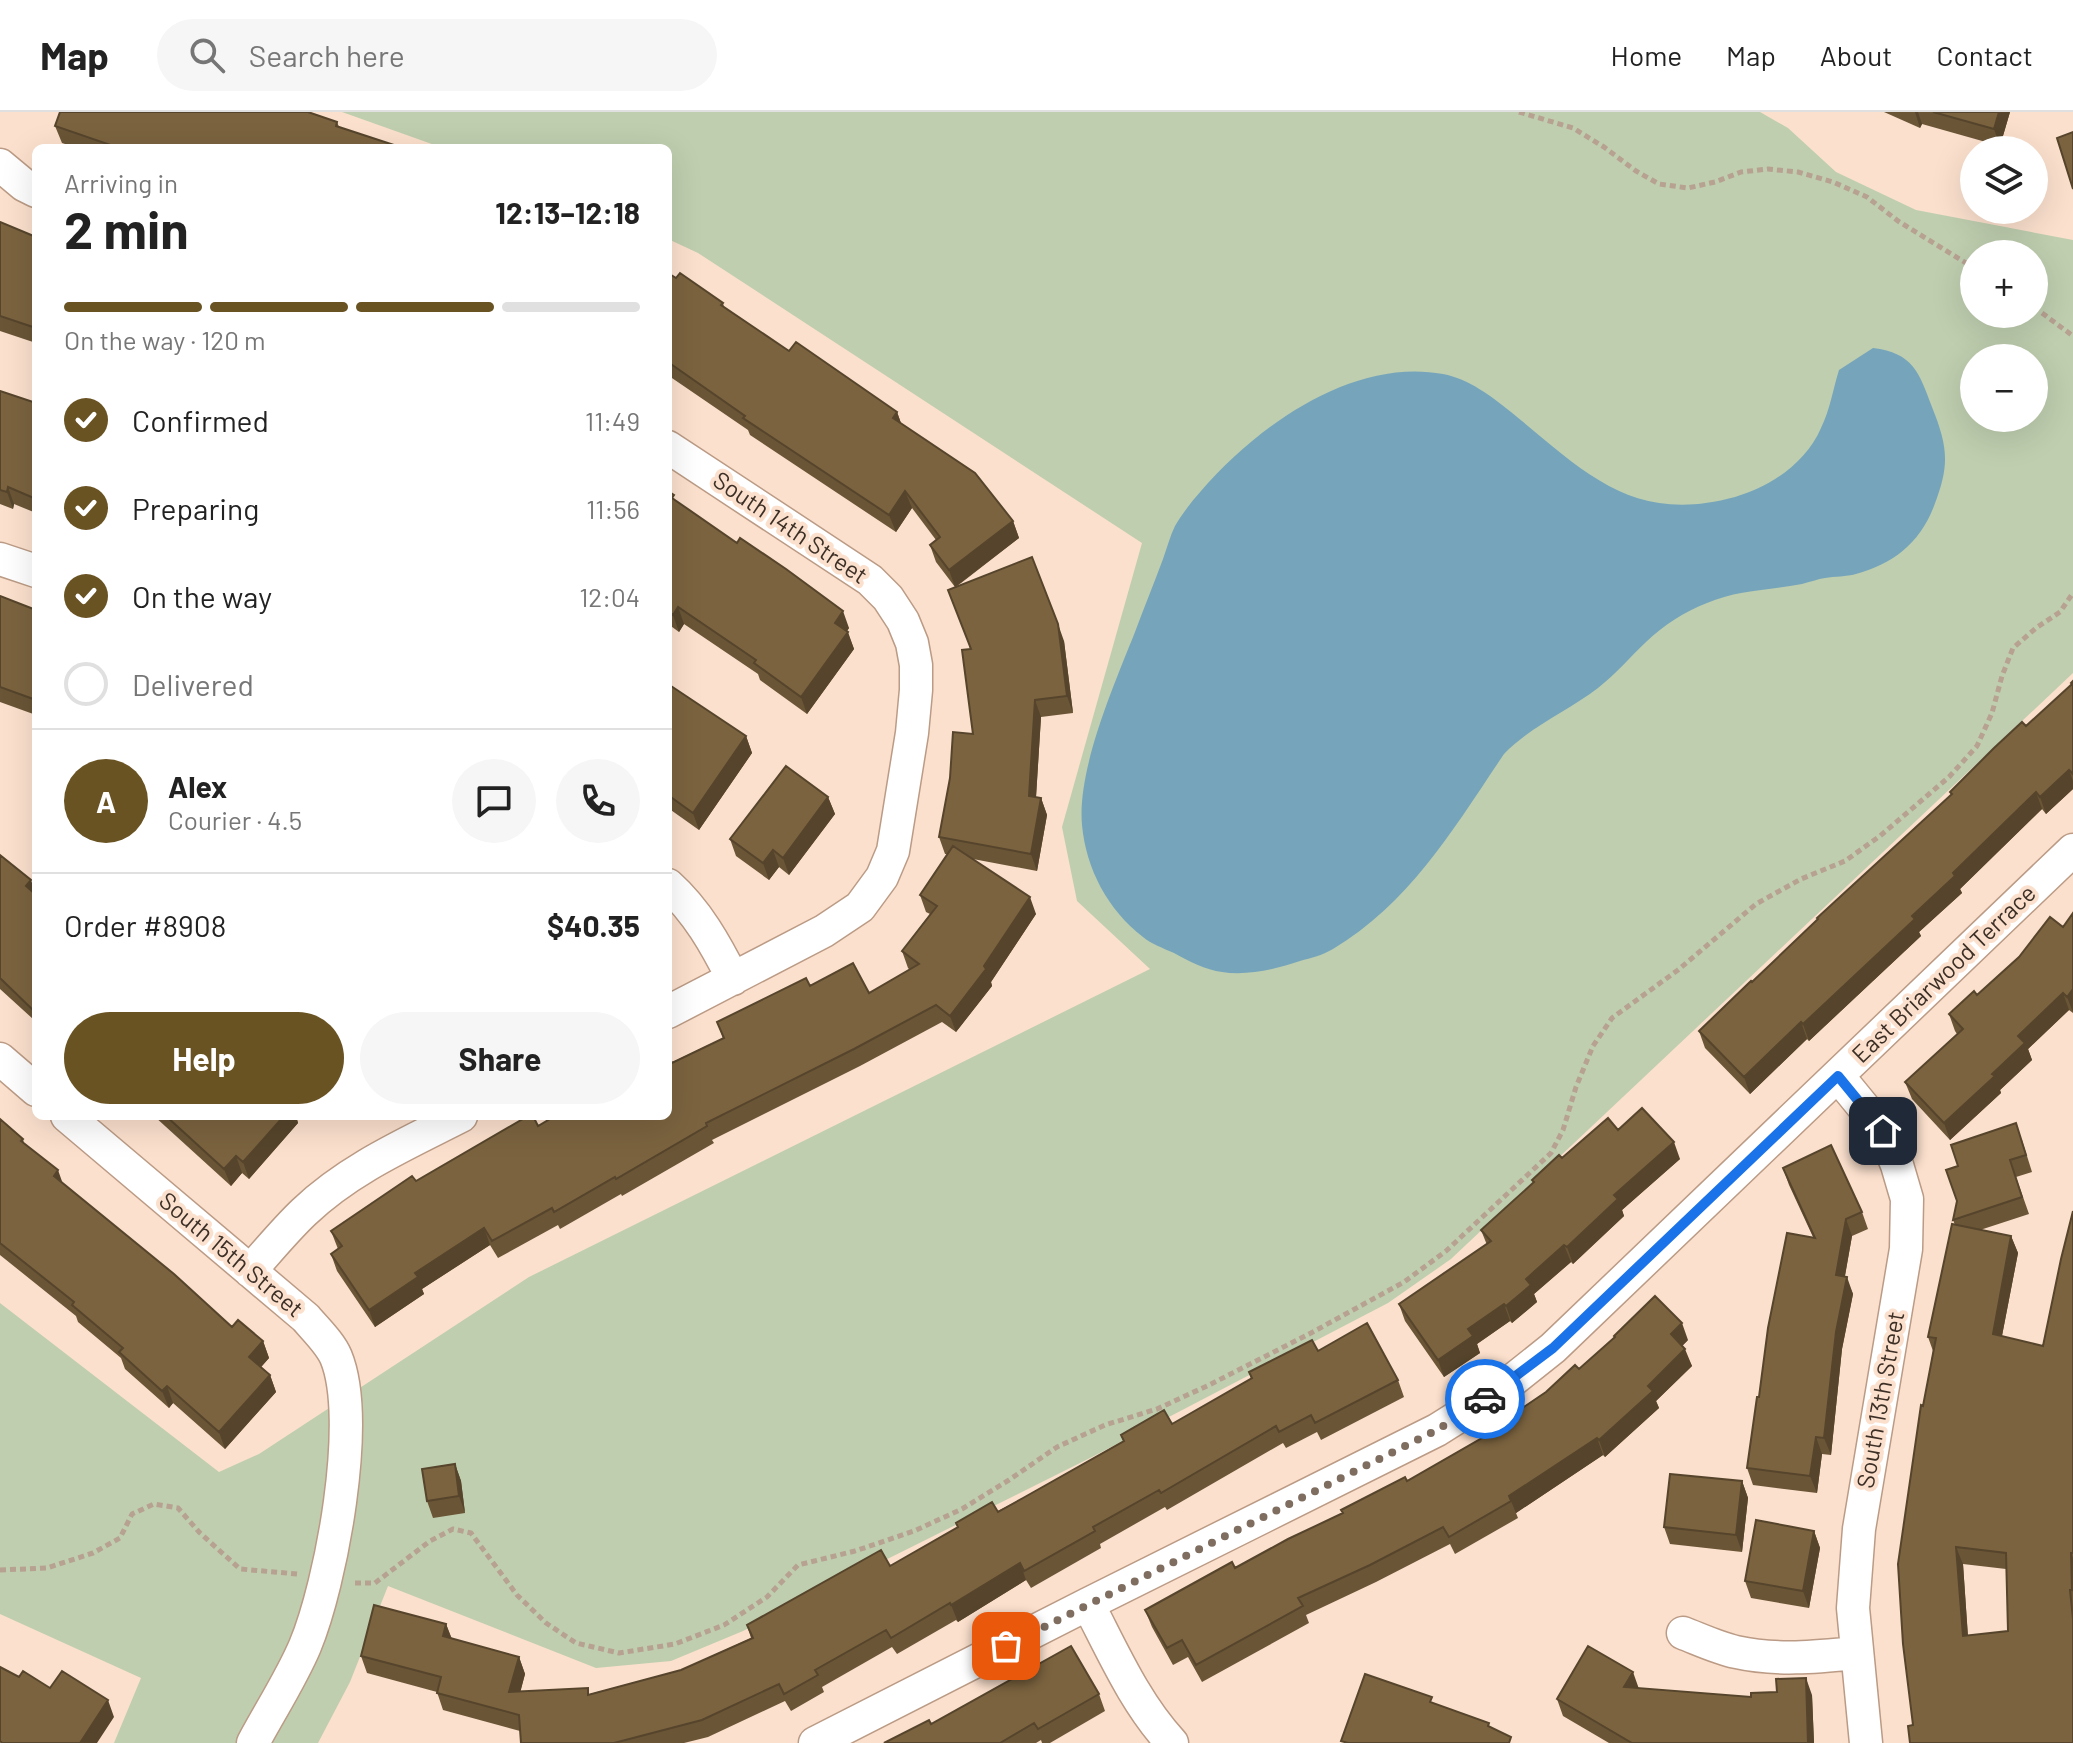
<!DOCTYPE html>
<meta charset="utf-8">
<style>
:root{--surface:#fff;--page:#f6f6f6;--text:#222;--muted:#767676;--line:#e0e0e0;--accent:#6a5323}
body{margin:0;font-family:Barlow,sans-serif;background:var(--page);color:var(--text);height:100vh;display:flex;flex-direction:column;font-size:30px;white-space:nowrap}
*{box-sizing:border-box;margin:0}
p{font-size:26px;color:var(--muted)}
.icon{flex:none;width:44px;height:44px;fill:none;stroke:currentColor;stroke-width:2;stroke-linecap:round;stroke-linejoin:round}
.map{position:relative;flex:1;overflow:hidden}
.panel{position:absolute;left:32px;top:32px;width:640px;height:976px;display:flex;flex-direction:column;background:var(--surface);border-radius:12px;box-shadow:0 8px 32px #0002}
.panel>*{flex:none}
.controls{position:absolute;left:1960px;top:24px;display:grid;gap:16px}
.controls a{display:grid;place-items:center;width:88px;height:88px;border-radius:50%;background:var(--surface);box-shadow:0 8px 32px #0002;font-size:40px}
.pin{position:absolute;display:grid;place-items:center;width:68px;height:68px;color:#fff;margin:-34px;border-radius:16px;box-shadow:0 4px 12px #0006}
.courier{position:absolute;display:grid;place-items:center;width:80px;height:80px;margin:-40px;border:6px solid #1a73e8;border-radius:50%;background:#fff;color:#222;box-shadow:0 2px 10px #0007}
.headline em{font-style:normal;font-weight:700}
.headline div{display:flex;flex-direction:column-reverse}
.headline{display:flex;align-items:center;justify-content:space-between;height:136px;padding:0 32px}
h1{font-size:52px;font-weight:700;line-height:60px}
.bar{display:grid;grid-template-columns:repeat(4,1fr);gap:12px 8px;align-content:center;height:96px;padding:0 32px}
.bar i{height:10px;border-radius:6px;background:var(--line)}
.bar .on{background:var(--accent)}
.bar p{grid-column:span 4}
.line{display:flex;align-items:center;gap:20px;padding:0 32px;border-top:2px solid var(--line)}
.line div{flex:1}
.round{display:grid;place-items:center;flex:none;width:84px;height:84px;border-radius:42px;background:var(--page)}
ol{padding:0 32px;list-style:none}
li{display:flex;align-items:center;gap:24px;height:88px}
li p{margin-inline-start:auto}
li .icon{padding:8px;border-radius:50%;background:var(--accent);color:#fff;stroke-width:4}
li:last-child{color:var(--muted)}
li i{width:44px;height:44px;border:4px solid var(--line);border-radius:50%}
.cta{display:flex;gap:16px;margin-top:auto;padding:16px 32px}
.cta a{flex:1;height:92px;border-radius:48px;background:var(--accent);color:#fff;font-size:32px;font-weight:700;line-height:92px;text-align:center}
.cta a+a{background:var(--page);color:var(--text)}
header{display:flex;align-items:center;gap:48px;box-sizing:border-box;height:112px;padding:0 40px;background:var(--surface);border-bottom:2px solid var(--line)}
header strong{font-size:38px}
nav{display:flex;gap:44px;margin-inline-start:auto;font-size:28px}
.search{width:560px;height:72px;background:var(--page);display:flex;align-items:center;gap:20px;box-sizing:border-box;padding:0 28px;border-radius:44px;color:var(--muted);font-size:30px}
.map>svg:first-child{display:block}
</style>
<header>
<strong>Map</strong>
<div class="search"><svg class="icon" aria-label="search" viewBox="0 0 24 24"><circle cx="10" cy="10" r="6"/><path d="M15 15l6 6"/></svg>Search here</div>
<nav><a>Home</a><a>Map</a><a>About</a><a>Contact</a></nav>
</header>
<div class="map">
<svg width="2073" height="1631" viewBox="0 0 2073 1631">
<rect width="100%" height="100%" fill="#fbe0cd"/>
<path fill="#bfceaf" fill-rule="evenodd" d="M342,0h1418l28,16 48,44 80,38 157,30v433l-622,586 -63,44 -294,153 -351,175 -72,30 -75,7 -208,-82 -38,96 -32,61h-204l27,-65 -141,-64v-311l219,169 40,-18 270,-177 621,-308 -73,-68 -15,-74 80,-284 -444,-290 -30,-14v-91h-225zM1974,142h60v60h-60zM1974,246h60v60h-60z"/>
<path fill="#76a5bb" d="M1873,236c40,5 46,24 59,59 16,40 18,58 2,99 -14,37 -41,58 -78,68 -10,3 -21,2 -31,4 -7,1 -15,4 -23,6 -31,6 -66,6 -95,19 -23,9 -43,22 -61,39 -16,15 -30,32 -48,46 -30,23 -67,38 -94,66 -50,74 -93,148 -171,195 -10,6 -22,9 -33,12 -23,8 -53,15 -78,11 -16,-2 -34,-11 -48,-19 -11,-5 -23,-9 -31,-16 -35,-27 -57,-68 -61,-112 -5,-56 32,-140 53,-193 9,-24 19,-49 28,-73 4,-11 7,-23 12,-33 7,-12 17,-25 26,-35 56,-65 152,-134 242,-117 26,5 48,22 68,38 74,60 121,113 224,85 35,-10 71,-34 86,-69 9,-18 12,-39 18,-58z"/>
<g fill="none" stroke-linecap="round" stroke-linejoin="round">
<defs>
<path id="minor" d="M0,53l24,20 12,6
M668,335l202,133 18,18 15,23 9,22 4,22v25l-4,43 -19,118 -11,26 -22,30 -36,24 -156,81
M0,447l36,12
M668,773c29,26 48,60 65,94
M0,947l36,31
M1838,964l45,55 14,34 10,34 -1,50 -47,280 -6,79 13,135
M67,1004l239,202c10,12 24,25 30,39 26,63 -5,227 -31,289 -14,33 -35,65 -52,97
M250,1159c18,-20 35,-41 54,-59 45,-43 102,-68 157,-96
M1088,1492c25,48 47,99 84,139
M1683,1521c18,7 35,15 53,19 40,9 80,5 120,1
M815,1631l273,-139 349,-174 62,-39 54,-43 520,-498"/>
</defs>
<use href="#minor" stroke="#bb9b85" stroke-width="35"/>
<path stroke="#b7a191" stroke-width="5" stroke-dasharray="6 4" stroke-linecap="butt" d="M1519,0l54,16 31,19 32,24 23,13 29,4 27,-6 26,-10 27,-3 30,3 35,10 34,15 31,24 76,47
M2034,195l39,29
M0,1458l47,-2 46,-15 27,-15 12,-24 22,-10 24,4 22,25 40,36 57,5
M355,1471h20l55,-42 23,-12 18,4 46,62 29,28 30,20 43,10 56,-9 49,-19 43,-28 31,-32 57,-14 59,-20 48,-22 47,-29 48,-33 48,-22 52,-16 52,-24 102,-52 93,-51 42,-31 105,-98 12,-23 13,-43 17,-41 19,-28 66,-48 78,-66 45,-25 44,-18 35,-25 69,-59 28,-31 15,-33 10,-37 11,-28 23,-20 24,-16 13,-19"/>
<use href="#minor" stroke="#fff" stroke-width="32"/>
</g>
<path fill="#6a5536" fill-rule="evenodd" d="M58,0h250l29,10 2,5 59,21h-321l-15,-5 -7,-17 5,-14z
M1884,0h126l-10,34 -78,-22 -2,4z
M0,110l36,15v106l-36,-12z
M668,161l55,30 1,4 65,44 108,61 4,11 112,98 6,17 -63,49 108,54 9,72 -32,4 -5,80 5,1 6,17 -10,56 -64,-12 63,55 -45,68 1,4 -36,46 -14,-10 -82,44 -148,74 2,3 -92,53 -1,-2 -61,35 -2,-4 -60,33 -8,-13 -68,44 2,5 -49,33 -38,-56 -6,-17 7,-5 -7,-18 85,-50 122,-55 185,-88 -6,-16 93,-36 59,7 41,-23 -2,-2 -6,-17 28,-37 -4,-2 -6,-17 27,-41h-2l-6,-17 34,-103 -3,-85 -15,-62 -19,-25 -6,-17 6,-5 -24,-32 -16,24 -146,-97 -2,-5 -79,-54 -1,1z
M0,279l36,12v110l-22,-9 -1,5 -13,-5z
M668,379l8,10 173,127 -2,3 7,18 -47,65 -47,-34 -2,-6 -74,-50 -5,8 -11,-8z
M0,484l36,14v105l-36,-13z
M2073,569v108l-27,25 -4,-5 -82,80 2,4 -43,39 2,4 -112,105 -2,-2 -57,55 -45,-46 -6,-17 53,-49 199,-187 -1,-3 76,-66 46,-42z
M668,572l78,52 6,17 -53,77 -31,-22z
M828,685l7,17 -46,61 -10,-8 -10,13 -33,-24 -6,-17z
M0,743l36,39v131l-3,-6 -33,-30z
M2073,801v100l-4,-3 -41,39 4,11 -32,30 1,3 -51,47 -38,-41 -7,-17 52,-48 -2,-3 -6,-17 28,-19 86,-68z
M154,1004h142l2,7 -49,56 -7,-6 -11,13z
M0,1007l23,20 1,4 39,40 169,144 31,14 6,17 -8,9 9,8 6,17 -51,57 -52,-46 -4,5 -44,-39 -4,-11 -43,-36 -2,-6 -76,-61z
M1618,1018l62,29 -58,51 2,6 -51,48 -2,-2 -37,32 3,8 -25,21 -2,-2 -33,23 3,9 -36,24 -39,-56 -6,-17 88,-59 -6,-15 52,-47 -1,-3 30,-22z
M2022,1028l10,32 -16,5 13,37 -49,16 31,6 7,17 -16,83 41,10 30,-135v532l-160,-18 10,-319 10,-55 -5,-14 27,-112 -2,-5zM1963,1452l43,5 2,62 -40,5z
M1783,1056l79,44 6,17 -16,7 -7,40 8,18 -11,55 -11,106 -9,-1 -5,39 -64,-8 -6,-17 12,-71 54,-160 -24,-52z
M1688,1228l-6,6 10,20 -36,35 3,7 -54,49 -2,-2 -87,58 2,5 -63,36 -5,-10 -74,38 -70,33 3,8 -107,59 -14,-25 -15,8 -21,-38 -7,-17 90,-42 172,-87 100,-58 -1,-4 73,-50z
M1318,1239l80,29 6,17 -83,43 -4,-8 -31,16 -3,-5 -116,67 -2,-3 -65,37 1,4 -70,40 -5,-8 -68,42 -2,-2 -59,34 -5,-7 -70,40 2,5 -33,19 -6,-10 -77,36 -24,6h-163l-1,-12 -77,-21 -6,-18 -70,-19 -6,-17 85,-32 6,15 67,18 6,17 -5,18 70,2 91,-24 70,-32 -4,-13 143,-59 133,-68 100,-57 -2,-6 51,-11 79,-45 -2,-7z
M455,1352l6,17 4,32 -32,5 -6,-17z
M1742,1369l6,17 -6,54 -72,-8 -6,-17z
M1814,1419l6,17 -11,60 -58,-10 -6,-17z
M1639,1576l112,9 61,-2 2,48h-205l-46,-27 -6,-17z
M1099,1582l6,17 -55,32h-8l-1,-3 -5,3h-152l47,-19z"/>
<path fill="#56452c" d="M1915,0h3l4,12 -2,4z
M1999,0h11l-10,34 -6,-17z
M897,300l6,17 -10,-11z
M8,375l6,17 -1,5 -6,-17z
M905,379l7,17 -16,24 -7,-17z
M1013,409l6,17 -64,49 -6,-17z
M678,495l6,17 -5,8 -6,-17z
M843,499l6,17 -8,12 -6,-17z
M1058,512l6,17 9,72 -6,-17z
M848,520l6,17 -47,65 -6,-17z
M1035,588l6,17 -6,96 -6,-17z
M746,624l6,17 -53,77 -6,-17z
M2069,658l4,11v8l-27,25 -6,-17z
M2036,680l6,17 -82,80 2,4 -43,39 2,4 -112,105 -6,-17 109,-108 41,-43z
M828,685l7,17 -46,61 -6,-17z
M1041,686l6,17 -10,56 -6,-17z
M773,738l6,17 -10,13 -6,-17z
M31,768l5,14v5l-10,-13z
M1030,785l6,17 -45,68 1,4 -36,46 -6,-16z
M2073,877v23l-6,-15z
M2063,881l6,17 -41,39 4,11 -32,30 1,3 -51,47 -6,-17 48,-49 26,-38z
M1801,910l6,17 -57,55 -6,-17z
M284,1004h12l2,7 -49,56 -6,-17z
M1674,1030l6,17 -58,51 2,6 -51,48 -6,-17 47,-52z
M236,1044l6,17 -11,13 -7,-17z
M58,1058l6,17 -10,-11z
M1846,1107l6,17 -10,56 -6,-17z
M484,1116l6,17 -68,44 2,5 -49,33 -6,-17 46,-37z
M2011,1124l7,17 -19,98 -6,-17z
M1564,1133l7,17 -37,32 3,8 -25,21 -6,-17 20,-27z
M1847,1165l6,17 -11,55 -11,106 -7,-17 12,-106z
M1504,1192l6,17 -33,23 3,9 -36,24 -6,-17 30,-31z
M1682,1211l6,17 -11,11 -6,-17z
M263,1229l6,17 -14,16 -6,-17z
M1685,1237l7,17 -36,35 3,7 -54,49 -6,-17 49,-54z
M270,1263l6,17 -51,57 -6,-17z
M167,1274l6,17 -4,5 -7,-17z
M1816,1325l6,17 -5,39 -7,-17z
M1597,1326l6,17 -87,58 -7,-17z
M455,1352l6,17 4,32 -6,-17z
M1742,1369l6,17 -6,54 -6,-17z
M1814,1419l6,17 -11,60 -6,-17z
M1956,1435l7,17 6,89 -6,-17z
M2071,1441l2,5v34l-1,-2z
M1020,1451l6,17 -68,42 -7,-17z
M446,1512l6,16 -9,-4z
M519,1545l6,17 -9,35 -7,-17z
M1633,1560l6,17 -15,-2z
M1806,1566l6,17 2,48h-6z
M108,1588l6,17 -17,26h-17z"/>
<path fill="#7b633f" stroke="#56452c" stroke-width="2" fill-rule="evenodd" d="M60,0h248l29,10 -1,4 61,20v2h-278l-64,-22z
M1933,0h66l-5,17z
M2073,20v57l-16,-51z
M0,110l36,15v91l-36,-12z
M668,161l8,5 4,-5 43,30 -2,2 68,46 7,-9 101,70 -4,6 82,55 38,48 -64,49 -19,-25 10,-8 -35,-46 -16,24 -146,-97 2,-2 -77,-54z
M0,279l36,12 -1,10 1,1v85l-28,-12 -1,5 -7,-2z
M668,379l6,4 -2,3 65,45 3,-5 46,31 57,42 -8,12 13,9 -47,65 -47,-34 2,-3 -78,-53 -5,8 -5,-4z
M1032,445l26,67 9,72 -32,4 -6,96 12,2 -10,56 -92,-17 11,-59 3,-46 20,2 -11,-84 9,-1 -23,-59z
M0,484l36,14v90l-36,-13z
M2073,569v93l-4,-4 -29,27 -4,-5 -83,81 2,3 -43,40 3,3 -112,105 -2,-2 -57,55 -45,-46 52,-50 1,1 66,-63 -1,-1 135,-124 -2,-2 44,-44 28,-26 4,4 46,-42 -1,-1z
M668,572l78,52 -53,77 -25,-18z
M786,654l42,31 -45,61 -10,-8 -10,13 -33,-24z
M953,734l77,51 -46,69 2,3 -36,47 -14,-11 -82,44 -148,74 1,3 -91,53 -1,-2 -61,35 -2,-4 -60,33 -8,-13 -69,45 3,4 -49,33 -38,-56 11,-8 -11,-15 81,-55 4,5 112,-65h5l5,10 17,-10h113v-60l4,7 52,-25 -7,-16 89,-44 4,8 43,-23 16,30 50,-29 -17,-13 35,-45 -17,-11z
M0,743l31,25 -5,6 10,9v118l-36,-35z
M2073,801v76l-6,8 -4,-4 -45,43 7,7 -33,31 3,2 -51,47 -39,-41 58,-53 -14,-15 25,-23 3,4 42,-38 31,-40 13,10z
M1642,996l32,34 -60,53 4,4 -51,48 -3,-2 -38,34 5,6 -25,21 -2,-2 -36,25 5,7 -35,24 -39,-56 92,-63 -10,-11 53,-48 -2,-2 27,-25 3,3 46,-40 10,12z
M166,1004h118l-41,46 -7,-6 -12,13z
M0,1007l23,20 -2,2 37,29 -4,6 120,98 58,53 6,-7 25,21 -14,16 21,18 -51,57 -52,-46 -5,5 -43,-39 4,-4 -51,-43 2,-3 -74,-59z
M2016,1011l10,32 -16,5 12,37 -69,23 4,-19 -11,-31 12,-4 -7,-21z
M1831,1033l31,67 -16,7 -10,56 11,2 -11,55 -12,106 -8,-1 -6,39 -63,-8 10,-71h2l9,-69 19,-95 28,5 -32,-70z
M2073,1099v342h-2l1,37h-2l3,29v124h-163l-2,-17 5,-1 -10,-81 -5,-80 23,-159 2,1 13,-68 -8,-1 24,-113 59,12 -18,98 50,12 18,-87zM1956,1435l50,6 2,78 -45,5z
M1655,1184l27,27 -11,11 14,15 -37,37 5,5 -54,49 -2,-2 -88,58 2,5 -62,36 -6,-10 -73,38 -72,33 5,8 -107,59 -14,-25 -15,8 -22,-38 87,-48 3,6 53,-29 55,-26 -2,-3 64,-33 2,4 101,-58 -2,-4 40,-27 29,-27 4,4 36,-32 -1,-1z
M1367,1211l31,57 -83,43 -4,-8 -32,17 -3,-6 -115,67 -2,-3 -66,37 2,4 -71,40 -4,-8 -69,42 -1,-2 -59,35 -5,-8 -71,40 3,5 -34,19 -5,-10 -77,36 -88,23h-93l-2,-28 -82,-22 4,-16 -80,-21 13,-51 72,19 -3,12 76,21 -10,35 79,-4v7l93,-25 72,-32 -6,-13 134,-75 9,16 68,-39 -2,-4 36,-21 6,10 25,-14 101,-57 -3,-6 43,-25 8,14 80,-46 -3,-6 63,-32 6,11z
M455,1352l4,32 -32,5 -5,-32z
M1670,1362l72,7 -6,54 -72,-8z
M1756,1408l58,11 -11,60 -58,-10z
M1071,1534l28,48 -61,35 -4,-6 -34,20h-116l45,-23 2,4z
M1588,1534l45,26 -9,15 127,10v-4l26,-1 -1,-13 30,-1 2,65h-176l-75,-44z
M0,1555l19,10 4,-6 27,17 12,-17 46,29 -28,43h-78l-2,-2z
M1365,1562l67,23 -2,5 59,21 -1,3 23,11 -2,6h-161l-7,-2z"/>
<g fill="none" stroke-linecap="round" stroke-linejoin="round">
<path stroke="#7f6d60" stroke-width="8" stroke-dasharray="0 14.4" d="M1006,1534l431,-216 48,-31"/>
<path stroke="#1a73e8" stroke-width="10" d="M1485,1287l68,-51 285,-272 45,55"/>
</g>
<g text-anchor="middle" stroke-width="8" stroke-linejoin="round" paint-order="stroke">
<g font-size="24" fill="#3c2f26" stroke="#fbe0cd">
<text transform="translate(790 416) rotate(34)" y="8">South 14th Street</text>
<text transform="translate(1944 862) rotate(-44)" y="8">East Briarwood Terrace</text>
<text transform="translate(231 1143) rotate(40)" y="8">South 15th Street</text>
<text transform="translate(1881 1288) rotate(-80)" y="8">South 13th Street</text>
</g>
</g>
</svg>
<div class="controls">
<a><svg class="icon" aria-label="layers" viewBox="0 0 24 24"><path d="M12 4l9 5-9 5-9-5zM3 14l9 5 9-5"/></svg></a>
<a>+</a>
<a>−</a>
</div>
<div class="pin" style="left:1006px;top:1534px;background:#ea580c"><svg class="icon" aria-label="bag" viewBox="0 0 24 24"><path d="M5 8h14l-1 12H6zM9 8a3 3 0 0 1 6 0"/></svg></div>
<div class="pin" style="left:1883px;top:1019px;background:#1f2937"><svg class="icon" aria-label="home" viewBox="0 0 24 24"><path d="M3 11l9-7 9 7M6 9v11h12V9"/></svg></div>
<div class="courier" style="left:1485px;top:1287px"><svg class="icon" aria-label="car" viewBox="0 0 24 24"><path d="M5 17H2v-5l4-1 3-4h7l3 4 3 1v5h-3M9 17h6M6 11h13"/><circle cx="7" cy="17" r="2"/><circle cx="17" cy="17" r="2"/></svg></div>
<section class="panel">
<div class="headline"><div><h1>2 min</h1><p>Arriving in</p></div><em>12:13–12:18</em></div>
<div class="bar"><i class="on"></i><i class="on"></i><i class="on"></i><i></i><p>On the way · 120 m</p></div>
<ol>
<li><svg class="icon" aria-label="check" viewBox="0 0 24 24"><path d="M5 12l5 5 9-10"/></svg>Confirmed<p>11:49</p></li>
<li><svg class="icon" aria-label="check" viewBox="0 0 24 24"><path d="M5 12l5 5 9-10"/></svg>Preparing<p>11:56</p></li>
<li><svg class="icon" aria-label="check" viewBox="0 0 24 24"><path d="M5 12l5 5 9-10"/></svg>On the way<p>12:04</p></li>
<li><i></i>Delivered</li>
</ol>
<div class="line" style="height:144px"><b class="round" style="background:var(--accent);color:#fff">A</b><div><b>Alex</b><p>Courier · 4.5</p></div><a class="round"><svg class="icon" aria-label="chat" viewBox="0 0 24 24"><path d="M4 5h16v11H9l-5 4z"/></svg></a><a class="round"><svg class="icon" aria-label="phone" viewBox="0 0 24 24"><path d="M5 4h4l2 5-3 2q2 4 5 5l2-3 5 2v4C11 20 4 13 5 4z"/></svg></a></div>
<div class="line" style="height:104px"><div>Order #8908</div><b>$40.35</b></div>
<div class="cta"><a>Help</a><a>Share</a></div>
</section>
</div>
